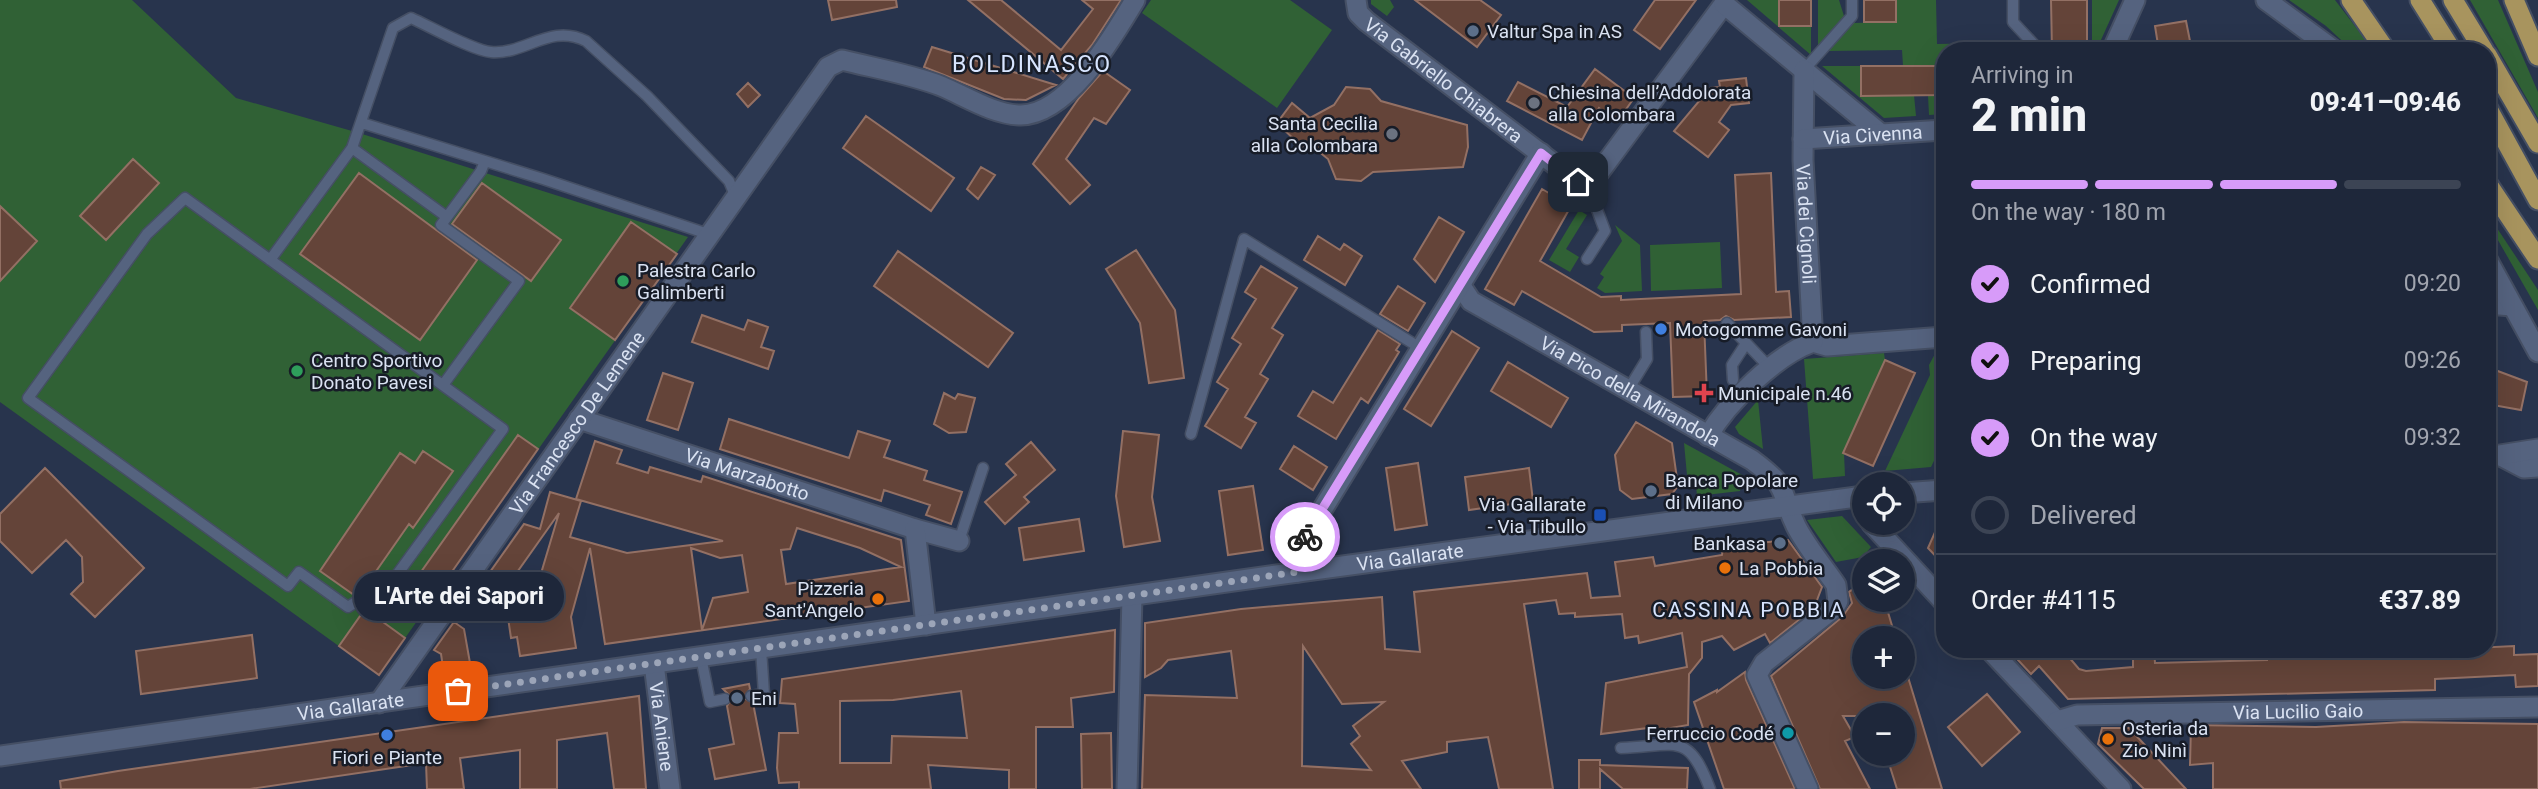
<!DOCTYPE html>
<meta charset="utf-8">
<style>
:root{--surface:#1e273a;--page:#2b3345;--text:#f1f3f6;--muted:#a1a5af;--line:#3c4454;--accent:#d79bf9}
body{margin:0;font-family:Roboto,sans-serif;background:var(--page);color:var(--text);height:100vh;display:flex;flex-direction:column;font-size:26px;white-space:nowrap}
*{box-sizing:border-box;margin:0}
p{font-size:23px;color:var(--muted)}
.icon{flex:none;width:38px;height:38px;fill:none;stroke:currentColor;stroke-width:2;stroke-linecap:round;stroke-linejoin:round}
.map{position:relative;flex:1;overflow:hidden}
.sheet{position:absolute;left:1936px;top:42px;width:560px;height:616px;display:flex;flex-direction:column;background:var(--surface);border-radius:28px;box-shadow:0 7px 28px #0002,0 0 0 2px var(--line)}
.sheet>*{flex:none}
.buttons{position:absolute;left:1852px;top:472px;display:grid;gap:14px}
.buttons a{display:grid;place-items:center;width:63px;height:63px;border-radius:50%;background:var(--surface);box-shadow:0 7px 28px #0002,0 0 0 2px var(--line);font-size:35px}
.pin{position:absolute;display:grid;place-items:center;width:60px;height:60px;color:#fff;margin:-30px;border-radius:14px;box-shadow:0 4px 10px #0006}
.courier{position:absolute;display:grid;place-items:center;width:70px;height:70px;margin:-35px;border:5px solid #d79bf9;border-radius:50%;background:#fff;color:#222;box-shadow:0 2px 9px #0007}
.bubble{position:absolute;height:49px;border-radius:24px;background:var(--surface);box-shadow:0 7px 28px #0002,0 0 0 2px var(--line);font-size:23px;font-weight:800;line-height:49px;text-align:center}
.summary em{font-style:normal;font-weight:800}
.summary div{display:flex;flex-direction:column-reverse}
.summary{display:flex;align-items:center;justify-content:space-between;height:119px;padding:0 35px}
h1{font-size:46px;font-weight:800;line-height:52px}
.bar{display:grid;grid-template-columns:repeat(4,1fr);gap:10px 7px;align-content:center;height:84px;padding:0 35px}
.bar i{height:9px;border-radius:5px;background:var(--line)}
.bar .on{background:var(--accent)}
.bar p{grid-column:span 4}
.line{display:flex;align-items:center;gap:18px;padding:0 35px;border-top:2px solid var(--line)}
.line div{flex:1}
ol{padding:0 35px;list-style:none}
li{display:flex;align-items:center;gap:21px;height:77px}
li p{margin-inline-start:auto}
li .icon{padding:7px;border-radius:50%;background:var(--accent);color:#111;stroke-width:4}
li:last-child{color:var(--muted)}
li i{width:38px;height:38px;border:4px solid var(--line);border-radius:50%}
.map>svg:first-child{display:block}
</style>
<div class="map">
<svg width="2538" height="789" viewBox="0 0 2538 789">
<rect width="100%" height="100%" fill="#28344d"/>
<path fill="#306135" d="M0,0h132l104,98 123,35 329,104 -309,438 -379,-273z
M1151,0h139l42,30 -55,78 -135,-95z
M1371,0h19l4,7 -7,9 -16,-12z
M1747,0h32l1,26h31v29z
M1818,0h21l5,16 -26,31z
M1896,0h40l1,44 54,-1 24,8h-71v15h-41l-1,-16 -74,1 25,-28 43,-1z
M2092,0h27l-23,51h-4z
M2289,0h46l39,51h-21l-27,-25z
M2470,0h28l40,92v26z
M1822,66h39v30l53,-1 2,21 -32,2z
M1928,95h16v19l-15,1z
M1579,210l8,5 -21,34 13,8 -9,15 -21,-12z
M2487,213l51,77v20l-51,-89z
M1615,225l25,20 2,46 -37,2 -8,-5 7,-11 -4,-3 22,-33z
M1720,242l2,46 -71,3 -1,-46z
M1944,351v89l-13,27 -46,4 45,-96 -1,-10 7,-13z
M1884,353l1,7 -41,93 1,23 -32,3 -9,-120z
M1758,400l5,49 -24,-15 -4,-7z
M1684,443l60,33 -4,15 -43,5 -1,-11 -8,1z
M1842,516l29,31 -8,10 -27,5 -29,-42z"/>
<path fill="#644439" stroke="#937064" stroke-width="2" fill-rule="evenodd" d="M828,0h68l1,7 -65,13z
M968,0h33l60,50 32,-41 -11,-9h39l-29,45 -29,34z
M1415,0h65l21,15 -24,32z
M1655,0h41l-36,49 -26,-19z
M1779,0h32v26h-32z
M1864,0h32v22h-32z
M2051,0h36v51h-35z
M2186,21l6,30h-33l-4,-25z
M932,47l124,38 -30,15 -22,-1 -80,-32z
M1861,66h83v29l-83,1z
M1595,69l39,29 -17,24 -18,-14 -17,32 -75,-39 11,-19 49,25z
M1103,71l27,19 -24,34 -12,-6 -28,41 24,26 -20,19 -37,-40 46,-66z
M1746,78l3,25 -18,2 -12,17 10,8 -21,27 -34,-26 36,-43 10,-1 -1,-6z
M748,83l12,12 -12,12 -11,-13z
M1346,87l24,2 11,12 86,24 1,22 -5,20 -90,5 -12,9 -25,-2 -8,-20 -21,-17 -5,5 -25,-24 15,-20 18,15 24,-13z
M866,116l88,62 -23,33 -88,-63z
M133,159l26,24 -53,57 -26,-24z
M981,167l14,8 -17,24 -11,-10z
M359,173l118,87 -57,80 -120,-86z
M1771,173l5,119 13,-1 2,26 -57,3 -8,-4 -6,4 -16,1 3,75 -34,1 -3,-74 -48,2v6l-28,1 -72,-41 -8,14 -29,-16 57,-100 29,17 -31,55 61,36 20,-1v4l120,-6 -6,-119z
M482,183l79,57 -30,41 -79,-57z
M0,206l37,35 -37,40z
M1439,217l25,15 -29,50 -21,-23z
M631,222l46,32 -62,86 -45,-32z
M1318,236l22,14 4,-6 18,12 -17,29 -41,-25z
M1136,250l39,60 9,68 -35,5 -9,-60 -34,-54z
M898,251l115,82 -25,34 -114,-81z
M1261,266l36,22 -25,40 11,7 -23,39 8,5 -23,38 11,6 -15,25 -36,-22 23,-37 -11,-7 24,-38 -9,-6 24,-39 -11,-7z
M1398,286l27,17 -17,28 -28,-17z
M702,315l42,15 4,-10 20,7 -7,20 13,4 -6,18 -76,-27z
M1378,330l22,14 -4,6 3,2 -31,51 -7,-5 -25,41 -38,-23 15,-25 20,12z
M1452,331l27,17 -48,78 -27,-17z
M1885,360l30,13 -42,93 -30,-13z
M1508,362l60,36 -17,29 -60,-36z
M2487,367l40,15 -6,28 -34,-6z
M663,373l30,10 -15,47 -31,-10z
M944,393l11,6 3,-5 17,4 -9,34 -17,1 -15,-9z
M729,419l120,39 9,-27 32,10 -6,16 43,14 -3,9 38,12 -11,32 -25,-9 4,-10 -46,-15 -3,11 -161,-52z
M1636,422l36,21 6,43 -6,8 -40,5 -12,-9 -5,-35z
M1123,431l36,4 -7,62 8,44 -36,6 -8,-51z
M518,435l20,14 -101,144 -21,-14z
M595,441l27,9 -5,13 31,10 2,-6 51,15 2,-6 198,64 8,61 -304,43 -15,-96 -19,69 5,31 -56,8 -3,-19 -6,1 -4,-27 24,-4 28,-94 -56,79 -18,-13 39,-55 16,5 10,-37 31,9 -11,36 57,16 96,-12 -147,-42zM797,528l63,20 41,19 -115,17 -5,-34 9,-1zM691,548l29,10 22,-3 6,37 -35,6 -11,32z
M1031,442l24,28 -31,27 5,5 -24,22 -20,-22 31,-27 -10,-11z
M1294,446l33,21 -14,23 -33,-21z
M423,451l30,20 -40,57 -4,-4 -44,63 -11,8 -34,-24 80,-118 15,10z
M1418,463l9,62 -32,5 -9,-62z
M45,468l99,100 -49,49 -24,-23 12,-12 -1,-25 -16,-17 -34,33 -32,-32v-27z
M1529,468l4,33 -64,9 -4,-33z
M1253,486l10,64 -35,5 -9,-64z
M1944,512v53l-16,-17z
M1079,519l5,32 -60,9 -5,-32z
M1788,540l34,47 -8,21 -44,35 -5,-9 -31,16 -12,-14 -20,6v16l-13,16 -1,51 -40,7v-4l-47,6 5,-51 81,-16 -5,-34 -43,10 -1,-7 -13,2 -3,-24 -47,3v-4l-16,1 -3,-14 -32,4 29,185h-54l-11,-52 -41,5v10l-45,9 19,28h-279l3,-94 92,3 -6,-47 -63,9 -7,8 -16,9v-54l96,-14 141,-12 3,52 35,3 -6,-60 173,-19 4,25 29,-2 -5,-34 38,-5 2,9 67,-11 1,-8zM1303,646l39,58 42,-2 -31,24 7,10 -9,8 20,26 -69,-4z
M1864,581v19h16l7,9 9,30h-32v38h44l34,112h-45l-11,-35h16v-38h-59l12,21 -10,4 25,48h-50l-49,-113 71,-59 10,-14 -3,-11z
M365,609l40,29 -26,37 -40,-29z
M454,622l10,7 6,34 -27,4 -2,-13 -7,-4z
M1115,630l-1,62 -43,6 2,29h-37v62h-27v-19l-81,-5 3,24h-132v-7l-20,1 -2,-15 2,-35h19l-3,-29 -15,-1 2,-24zM961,691l6,47 -75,-2 -1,27h-51v-62l53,-1z
M252,635l5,43 -116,16 -5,-43z
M2514,646v9l24,-1v32l-22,1 -1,-12 -80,4v11l-367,9 -29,-33 -8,8 -14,-15 10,-10h35l17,20 7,2 47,-4v-18h21l1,14 112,-3v-11l167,1z
M1745,672l1,8 49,109h-71l-30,-87 23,-12v2z
M749,684l1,5 -6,9 9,5 13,67 -51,9 -6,-30 25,-5 -7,-38 5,-8 -9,-9z
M1987,694l33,38 -38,34 -34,-39z
M639,696l7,93h-32l-7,-56 -50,7v49h-37v-39l-60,8 4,31h-37l-1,-26 -176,26h-189l-1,-8 58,-10z
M2404,722l134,2v65h-325v-26l-23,2 1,-40 125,2z
M2102,728h27l57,61h-42l-46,-45z
M1111,733l1,56h-30l-1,-55z
M1579,760h21v5l88,3 -1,21h-64l-23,-20v20h-21z"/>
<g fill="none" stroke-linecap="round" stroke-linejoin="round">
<defs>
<path id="service" d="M2013,0v22l27,29
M1804,70l48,-54v-16
M362,123l181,56 165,55
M352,148l41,-120 18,-10c18,8 63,33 80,34 34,3 59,-29 95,-11l61,55 82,85 6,14
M1587,183l18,48 -18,28
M185,198l318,231 -107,147 -48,31 -49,-35 -11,14 -260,-188 119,-164z
M270,260l82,-112 95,69
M1727,323l43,45
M1733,380l-1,-15 13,-20
M443,385l76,-104 -78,-56 40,-54 4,-10
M1628,390l19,-31 -1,-27
M1191,434l53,-195 178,110
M959,541l24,-73
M396,576l47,36
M701,657l9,45 15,-3
M751,696l13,-2 -3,-45
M1621,748c56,-2 67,-17 89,41"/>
<g id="minor">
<path id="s1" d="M1356,0l2,13 8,8 212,161 9,1 8,-5 129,-174"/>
<path d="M1724,4l157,130"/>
<path d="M2112,51l23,-51"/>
<path id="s2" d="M1804,70l-1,90 10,182"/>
<path id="s3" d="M1803,139l141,-9"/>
<path id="s4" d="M1461,286l10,15 281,159c39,29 26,28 44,66 10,20 27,40 40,59l2,16 -4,7 -70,55 -7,12 51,114"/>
<path d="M2487,304l25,2"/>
<path d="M1813,342l14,4 117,-9"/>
<path id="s5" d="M579,419l336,110 44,12"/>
<path d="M1708,436c20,-34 68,-81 105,-94"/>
<path d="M1871,523l73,79"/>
<path d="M915,529l11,96"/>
<path d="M1298,572l5,-31 238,-388"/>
<path d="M1989,649l132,140"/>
<path id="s6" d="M654,664l16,125"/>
<path id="s7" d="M379,703l449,-636 14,-7c32,8 68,14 99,26 24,10 53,29 80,29 48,-1 92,-79 114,-115"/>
<path id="s8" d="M2057,721l20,-6 461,-8"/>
<path d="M1127,789l5,-193"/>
</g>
<g id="tertiary">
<path d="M2501,456l23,12 14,-1"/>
<path d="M2487,457l51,-8"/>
<path d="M1902,493l42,-3"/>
<path id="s9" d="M0,756l1298,-184 566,-76"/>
</g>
<path id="secondary" d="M2266,0l69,51
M2487,259l51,93"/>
<path id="trunk" d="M2351,0l35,51
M2420,0l32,51
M2453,0l31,51
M2514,0l24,56
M2487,55l51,88
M2487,107l51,93
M2487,183l51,76"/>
</defs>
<use href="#service" stroke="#454f64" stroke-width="13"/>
<use href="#minor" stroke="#454f64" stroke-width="23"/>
<use href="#tertiary" stroke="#454f64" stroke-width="23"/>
<use href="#secondary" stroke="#454f64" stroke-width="23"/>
<use href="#trunk" stroke="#454f64" stroke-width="23"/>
<use href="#service" stroke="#55637f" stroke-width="10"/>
<use href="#minor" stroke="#55637f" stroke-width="19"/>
<use href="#tertiary" stroke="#55637f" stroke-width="19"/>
<use href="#secondary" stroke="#55637f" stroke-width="19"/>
<use href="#trunk" stroke="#a8945e" stroke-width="19"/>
</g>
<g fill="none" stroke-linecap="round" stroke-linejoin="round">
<path stroke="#9ca5b8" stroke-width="7" stroke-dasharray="0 12.6" d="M458,691l840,-119 7,-35"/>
<path stroke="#d79bf9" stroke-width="9" d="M1305,537l236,-384 37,29"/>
</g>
<g fill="#5c6f8a" stroke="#171c27" stroke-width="2.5">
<circle cx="1473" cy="31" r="7"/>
<circle cx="1651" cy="491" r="7"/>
<circle cx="1780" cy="543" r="7"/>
<circle cx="737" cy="698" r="7"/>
</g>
<g fill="#6b7280" stroke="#171c27" stroke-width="2.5">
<circle cx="1534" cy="103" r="7"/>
<circle cx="1392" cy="134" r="7"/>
</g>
<g fill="#2e9e5b" stroke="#171c27" stroke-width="2.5">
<circle cx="623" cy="281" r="7"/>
<circle cx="297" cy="371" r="7"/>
</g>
<g fill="#3f7fe0" stroke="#171c27" stroke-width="2.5">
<circle cx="1661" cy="329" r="7"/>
<circle cx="387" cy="735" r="7"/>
</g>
<path fill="#e0444e" stroke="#171c27" stroke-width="2.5" d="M1700.5 382.5h7v7h7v7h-7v7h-7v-7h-7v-7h7z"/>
<rect fill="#1a4fb4" stroke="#171c27" stroke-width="2.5" x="1593" y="508" width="14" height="14" rx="3.5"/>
<g fill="#e8710a" stroke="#171c27" stroke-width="2.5">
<circle cx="1725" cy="568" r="7"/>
<circle cx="878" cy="599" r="7"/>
<circle cx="2108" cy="739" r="7"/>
</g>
<circle fill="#0f9aa8" stroke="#171c27" stroke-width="2.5" cx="1788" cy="733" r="7"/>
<g text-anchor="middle" stroke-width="5" stroke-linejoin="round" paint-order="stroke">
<g font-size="19" fill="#dae2f2" stroke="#171c27" text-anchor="start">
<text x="1487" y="38">Valtur Spa in AS</text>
<text x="1548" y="99">Chiesina dell’Addolorata<tspan x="1548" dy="22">alla Colombara</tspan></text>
<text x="1378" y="130" text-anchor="end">Santa Cecilia<tspan x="1378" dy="22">alla Colombara</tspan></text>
<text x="637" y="277">Palestra Carlo<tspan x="637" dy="22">Galimberti</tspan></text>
<text x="1675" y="336">Motogomme Gavoni</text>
<text x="311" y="367">Centro Sportivo<tspan x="311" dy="22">Donato Pavesi</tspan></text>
<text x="1718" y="400">Municipale n.46</text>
<text x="1665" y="487">Banca Popolare<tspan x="1665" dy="22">di Milano</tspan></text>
<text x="1586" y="511" text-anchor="end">Via Gallarate<tspan x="1586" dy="22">- Via Tibullo</tspan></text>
<text x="1766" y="550" text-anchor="end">Bankasa</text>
<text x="1739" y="575">La Pobbia</text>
<text x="864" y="595" text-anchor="end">Pizzeria<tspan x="864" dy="22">Sant'Angelo</tspan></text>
<text x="751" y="705">Eni</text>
<text x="2122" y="735">Osteria da<tspan x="2122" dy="22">Zio Ninì</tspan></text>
<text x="1774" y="740" text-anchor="end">Ferruccio Codé</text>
<text x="387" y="764" text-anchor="middle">Fiori e Piante</text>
</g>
<g font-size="19" fill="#dae2f2" stroke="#171c27">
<text dy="7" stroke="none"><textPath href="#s1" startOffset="122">Via Gabriello Chiabrera</textPath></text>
<text dy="7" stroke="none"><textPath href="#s3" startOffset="70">Via Civenna</textPath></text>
<text dy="7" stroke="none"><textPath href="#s2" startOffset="154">Via dei Cignoli</textPath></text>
<text dy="7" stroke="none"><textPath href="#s4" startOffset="201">Via Pico della Mirandola</textPath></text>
<text dy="7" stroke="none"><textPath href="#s7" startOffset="343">Via Francesco De Lemene</textPath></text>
<text dy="7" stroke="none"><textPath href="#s5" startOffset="177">Via Marzabotto</textPath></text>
<text dy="7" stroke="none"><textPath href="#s9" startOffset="1424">Via Gallarate</textPath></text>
<text dy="7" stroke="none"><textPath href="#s9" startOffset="354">Via Gallarate</textPath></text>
<text dy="7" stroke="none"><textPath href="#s8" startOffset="242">Via Lucilio Gaio</textPath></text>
<text dy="7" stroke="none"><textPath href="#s6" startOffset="63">Via Aniene</textPath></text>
</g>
<g font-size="21" letter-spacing="2" fill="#d8e5ff" stroke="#171c27">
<text x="1749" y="617">CASSINA POBBIA</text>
</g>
<g font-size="23" letter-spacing="2" fill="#d8e5ff" stroke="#171c27">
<text x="1032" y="72">BOLDINASCO</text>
</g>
</g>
</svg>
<div class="buttons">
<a><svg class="icon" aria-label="locate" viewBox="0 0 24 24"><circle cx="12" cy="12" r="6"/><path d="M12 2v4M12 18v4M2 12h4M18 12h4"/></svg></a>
<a><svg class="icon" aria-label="layers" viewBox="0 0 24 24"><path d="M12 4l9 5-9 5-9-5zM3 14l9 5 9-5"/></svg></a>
<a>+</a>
<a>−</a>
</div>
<div class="pin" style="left:458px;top:691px;background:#ea580c"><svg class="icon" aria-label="bag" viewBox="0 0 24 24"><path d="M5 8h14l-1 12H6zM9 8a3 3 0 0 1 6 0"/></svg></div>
<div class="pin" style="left:1578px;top:182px;background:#1f2937"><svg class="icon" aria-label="home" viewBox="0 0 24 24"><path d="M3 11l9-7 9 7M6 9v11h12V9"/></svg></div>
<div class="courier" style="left:1305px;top:537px"><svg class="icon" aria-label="bike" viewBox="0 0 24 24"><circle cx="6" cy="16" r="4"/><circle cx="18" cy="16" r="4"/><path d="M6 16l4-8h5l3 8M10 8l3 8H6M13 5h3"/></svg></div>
<div class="bubble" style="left:354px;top:572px;width:210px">L'Arte dei Sapori</div>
<section class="sheet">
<div class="summary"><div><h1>2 min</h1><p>Arriving in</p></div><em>09:41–09:46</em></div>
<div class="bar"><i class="on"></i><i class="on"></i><i class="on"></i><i></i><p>On the way · 180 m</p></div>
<ol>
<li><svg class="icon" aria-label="check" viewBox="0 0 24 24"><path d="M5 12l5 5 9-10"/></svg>Confirmed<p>09:20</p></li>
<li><svg class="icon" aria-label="check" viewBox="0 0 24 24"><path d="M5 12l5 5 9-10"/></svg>Preparing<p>09:26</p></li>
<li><svg class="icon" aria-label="check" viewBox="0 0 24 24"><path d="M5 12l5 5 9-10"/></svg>On the way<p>09:32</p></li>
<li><i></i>Delivered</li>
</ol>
<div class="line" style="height:91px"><div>Order #4115</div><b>€37.89</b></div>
</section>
</div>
